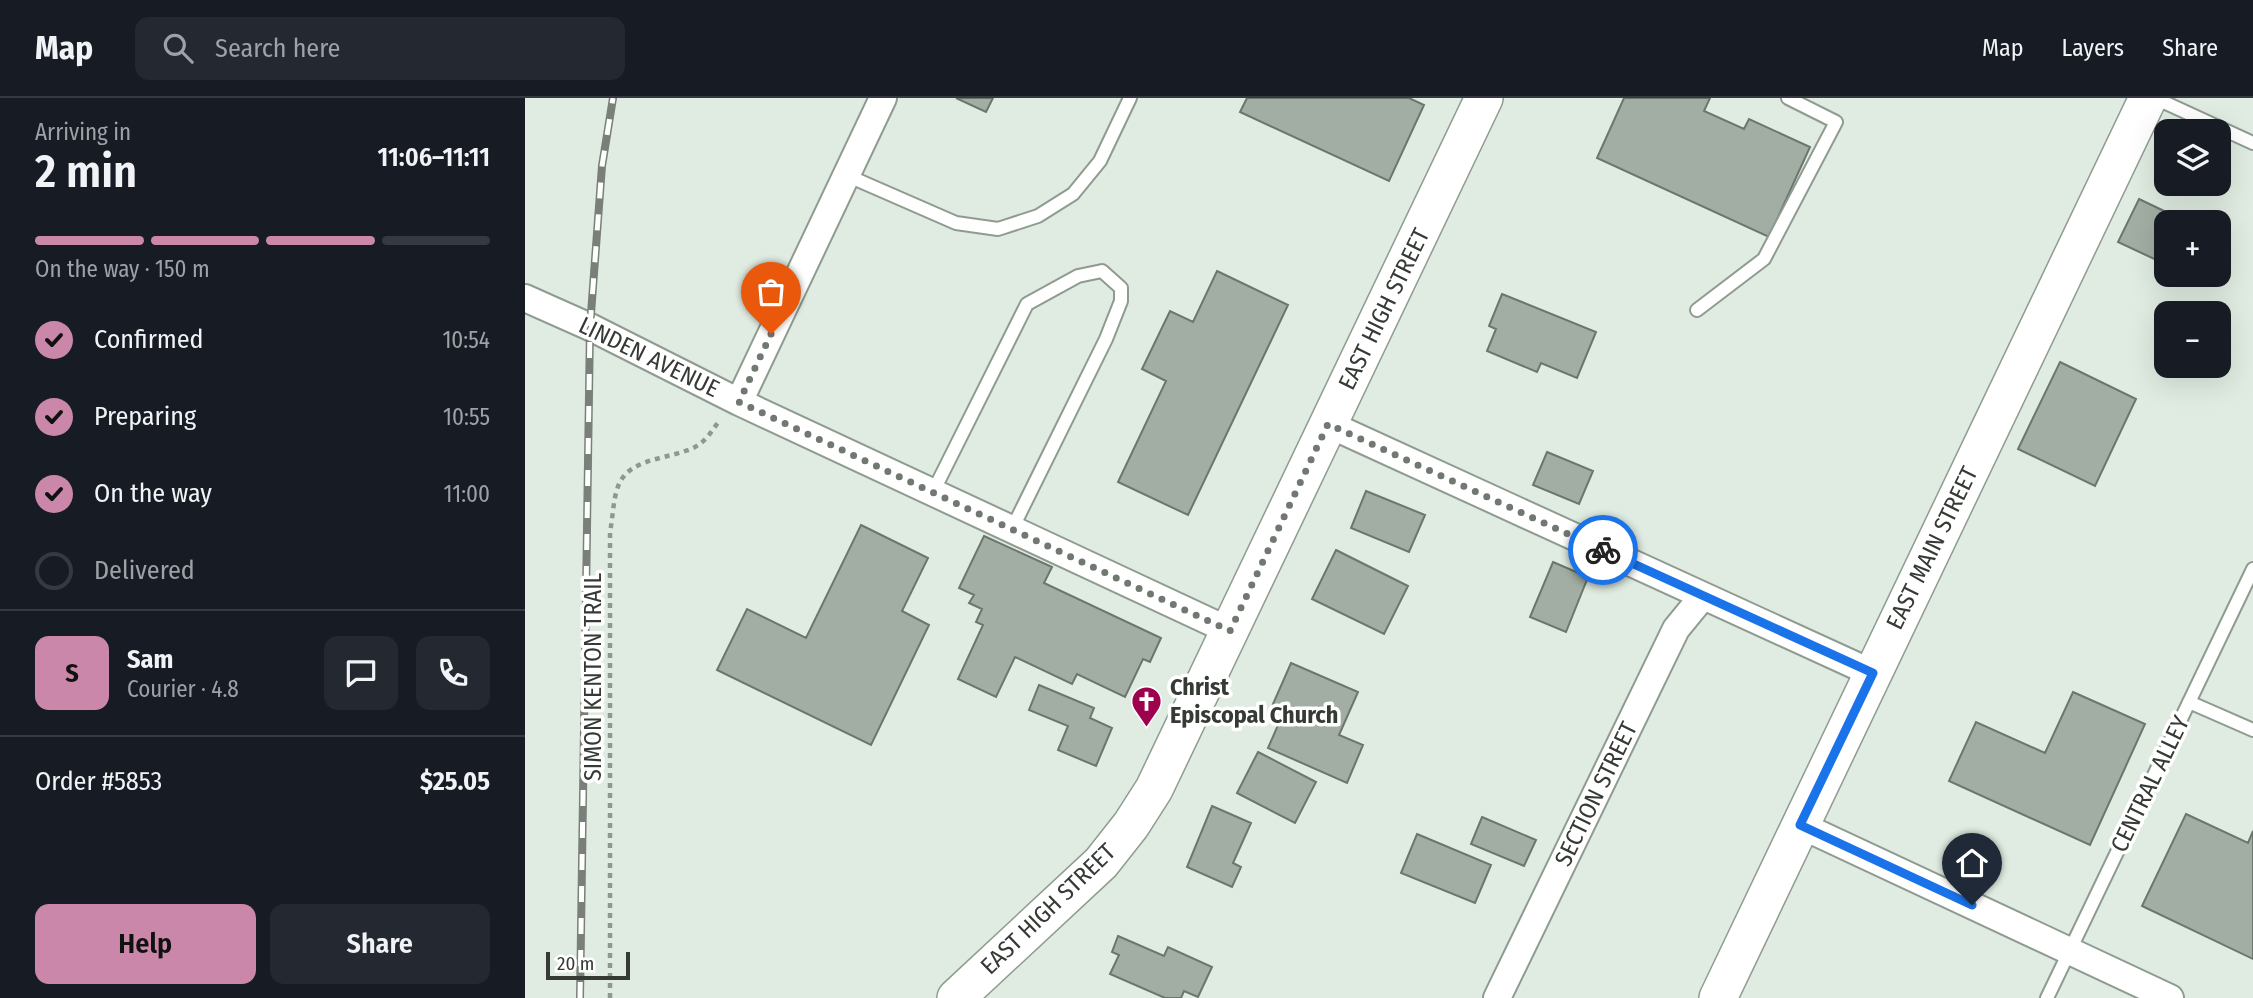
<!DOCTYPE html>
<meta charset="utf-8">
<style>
:root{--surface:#171b24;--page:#242831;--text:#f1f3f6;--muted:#9ea1a6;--line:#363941;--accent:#cb87aa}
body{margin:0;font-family:"Fira Sans Condensed",sans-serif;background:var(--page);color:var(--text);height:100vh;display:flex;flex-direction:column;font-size:26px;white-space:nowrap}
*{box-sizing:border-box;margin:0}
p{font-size:23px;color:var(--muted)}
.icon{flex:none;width:38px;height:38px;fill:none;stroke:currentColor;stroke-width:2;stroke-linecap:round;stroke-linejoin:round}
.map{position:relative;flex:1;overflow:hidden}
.sheet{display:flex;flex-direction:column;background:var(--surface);width:525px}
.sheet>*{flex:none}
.buttons{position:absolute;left:1629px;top:21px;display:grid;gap:14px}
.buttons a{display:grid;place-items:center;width:77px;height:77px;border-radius:14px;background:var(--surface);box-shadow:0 7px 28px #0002;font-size:35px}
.scale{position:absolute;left:21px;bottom:18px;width:84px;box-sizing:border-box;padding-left:7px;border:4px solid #353a35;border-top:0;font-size:19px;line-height:24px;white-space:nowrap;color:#353a35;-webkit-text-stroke:5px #fff;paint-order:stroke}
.pin{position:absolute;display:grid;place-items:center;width:60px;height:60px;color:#fff;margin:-72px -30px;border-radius:50% 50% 50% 0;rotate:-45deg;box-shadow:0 0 7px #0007}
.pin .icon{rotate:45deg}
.courier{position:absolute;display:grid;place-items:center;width:70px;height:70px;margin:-35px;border:5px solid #1a73e8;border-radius:50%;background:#fff;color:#222;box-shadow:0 2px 9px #0007}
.headline em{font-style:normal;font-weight:600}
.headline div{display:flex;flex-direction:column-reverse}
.headline{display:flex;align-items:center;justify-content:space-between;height:119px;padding:0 35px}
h1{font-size:46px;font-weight:600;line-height:52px}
.bar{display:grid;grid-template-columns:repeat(4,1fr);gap:10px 7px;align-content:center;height:84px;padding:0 35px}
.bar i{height:9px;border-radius:5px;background:var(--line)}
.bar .on{background:var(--accent)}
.bar p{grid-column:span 4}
.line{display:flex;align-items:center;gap:18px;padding:0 35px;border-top:2px solid var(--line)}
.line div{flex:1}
.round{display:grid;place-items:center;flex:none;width:74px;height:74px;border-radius:14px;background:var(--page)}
ol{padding:0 35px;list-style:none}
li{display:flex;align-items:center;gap:21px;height:77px}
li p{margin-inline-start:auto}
li .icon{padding:7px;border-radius:50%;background:var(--accent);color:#111;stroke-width:4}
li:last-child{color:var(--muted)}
li i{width:38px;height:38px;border:4px solid var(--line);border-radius:50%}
.cta{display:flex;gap:14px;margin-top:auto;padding:14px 35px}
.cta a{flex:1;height:80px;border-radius:14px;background:var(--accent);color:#111;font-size:28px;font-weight:600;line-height:80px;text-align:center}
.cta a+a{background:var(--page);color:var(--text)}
header{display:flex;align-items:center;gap:42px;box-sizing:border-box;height:98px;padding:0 35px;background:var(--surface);border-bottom:2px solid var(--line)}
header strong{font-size:33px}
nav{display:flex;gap:38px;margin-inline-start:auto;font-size:24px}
.search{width:490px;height:63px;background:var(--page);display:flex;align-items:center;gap:18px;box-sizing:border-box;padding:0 24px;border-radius:14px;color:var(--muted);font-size:26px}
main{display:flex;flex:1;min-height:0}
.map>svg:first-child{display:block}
</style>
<header>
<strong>Map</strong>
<div class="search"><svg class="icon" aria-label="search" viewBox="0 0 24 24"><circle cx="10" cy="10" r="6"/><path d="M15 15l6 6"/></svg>Search here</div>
<nav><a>Map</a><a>Layers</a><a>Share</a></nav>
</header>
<main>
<section class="sheet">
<div class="headline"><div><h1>2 min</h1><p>Arriving in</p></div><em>11:06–11:11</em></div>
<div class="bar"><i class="on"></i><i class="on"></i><i class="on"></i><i></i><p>On the way · 150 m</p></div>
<ol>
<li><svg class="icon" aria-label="check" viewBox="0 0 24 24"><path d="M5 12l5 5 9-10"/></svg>Confirmed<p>10:54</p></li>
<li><svg class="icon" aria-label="check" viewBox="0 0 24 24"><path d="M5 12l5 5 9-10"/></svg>Preparing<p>10:55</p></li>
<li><svg class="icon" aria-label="check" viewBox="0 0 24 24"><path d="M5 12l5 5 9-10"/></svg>On the way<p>11:00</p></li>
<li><i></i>Delivered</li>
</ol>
<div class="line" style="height:126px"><b class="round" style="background:var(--accent);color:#111">S</b><div><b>Sam</b><p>Courier · 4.8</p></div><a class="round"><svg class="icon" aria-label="chat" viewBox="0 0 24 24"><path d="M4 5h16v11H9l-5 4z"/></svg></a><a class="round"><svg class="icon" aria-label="phone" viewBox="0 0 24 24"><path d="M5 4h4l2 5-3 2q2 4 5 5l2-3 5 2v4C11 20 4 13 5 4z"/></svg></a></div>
<div class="line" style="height:91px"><div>Order #5853</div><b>$25.05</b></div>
<div class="cta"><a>Help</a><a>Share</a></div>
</section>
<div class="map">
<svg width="1728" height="900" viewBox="0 0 1728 900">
<rect width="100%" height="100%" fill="#e0ece1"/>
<path fill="#a2aea3" stroke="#6b766c" stroke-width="2" d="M431,0h37l-7,14z
M722,0h162l15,7 -35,76 -149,-69z
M1099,0h86l-6,13 40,18 5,-10 61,28 -41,90 -172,-79z
M1614,101l46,22 -18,1 -2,42 -47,-22z
M692,173l71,34 -100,210 -70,-33 48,-101 -24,-12 28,-58 23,11z
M977,196l94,38 -19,46 -36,-15 -4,9 -50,-21 9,-22 -7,-3z
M1535,264l76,37 -41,87 -77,-37z
M1022,354l46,19 -14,33 -46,-19z
M841,393l59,24 -16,37 -58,-24z
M336,427l67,33 -26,53 27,14 -58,120 -154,-75 30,-61 59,29z
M459,438l68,31 -8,16 117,55 -11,24 -7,-3 -18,38 -48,-23 -5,10 -57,-27 -19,40 -38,-18 25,-54 -7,-3 6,-13 -13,-6 5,-8 -15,-7z
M811,452l72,36 -24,48 -72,-35z
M1028,464l35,15 -22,55 -36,-15z
M766,565l67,29 -19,43 24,10 -16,38 -79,-35 17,-39 -12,-5z
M514,587l55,23 -4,10 22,10 -16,38 -38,-16 10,-24 -39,-16z
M1548,594l72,32 -55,121 -141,-64 27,-59 69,31z
M733,654l58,30 -21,41 -58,-30z
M687,708l39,17 -18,40 8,4 -9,20 -45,-20z
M1661,716l62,29 5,-12v128l-111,-53z
M957,719l54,23 -12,26 -53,-22z
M892,736l74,31 -16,38 -74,-30z
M593,838l46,20 4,-9 44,20 -14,30 -14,-6 -3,7h-16l-55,-24 9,-19 -7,-3z"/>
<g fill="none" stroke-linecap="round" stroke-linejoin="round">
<defs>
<path id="lane" d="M1630,0l98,45
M321,77l110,48 42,6 40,-13 35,-22 27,-33 30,-63
M1172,212l67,-51 72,-137 -48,-24
M408,394l94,-188 51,-28 24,-5 19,17v13l-15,38 -94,190
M1664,604l64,28
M1522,900l206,-429"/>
<path id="street" d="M0,200l65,29 149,75 491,229
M214,304l144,-304
M803,326l544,249
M1275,727l370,173
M972,900l179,-369 27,-33"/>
<path id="secondary" d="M431,900l145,-135 30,-38 23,-36 330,-691
M1193,900l430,-900"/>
</defs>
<use href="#lane" stroke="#8f9b90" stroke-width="16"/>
<use href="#street" stroke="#8f9b90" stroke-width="30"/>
<use href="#secondary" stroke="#8f9b90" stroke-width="40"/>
<path stroke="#8f9890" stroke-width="4.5" stroke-dasharray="5 5" stroke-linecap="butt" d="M85,900v-466c3,-15 3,-34 9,-48 12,-27 53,-25 76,-37 11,-6 18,-17 25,-28"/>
<use href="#lane" stroke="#fff" stroke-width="12"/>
<use href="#street" stroke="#fff" stroke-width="26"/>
<use href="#secondary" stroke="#fff" stroke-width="37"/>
<defs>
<path id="rail" d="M55,900l10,-671 12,-161 11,-68"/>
</defs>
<use href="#rail" stroke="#788078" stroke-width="8"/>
<use href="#rail" stroke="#fff" stroke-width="5" stroke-dasharray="16" stroke-linecap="butt"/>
</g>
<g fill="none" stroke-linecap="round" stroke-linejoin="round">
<path stroke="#717871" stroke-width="7" stroke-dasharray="0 12.6" d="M246,236l-32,68 491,229 98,-207 275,126"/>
<path stroke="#1a73e8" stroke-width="9" d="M1078,452l270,123 -73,152 172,80"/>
</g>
<defs>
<symbol id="church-pin" viewBox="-11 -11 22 30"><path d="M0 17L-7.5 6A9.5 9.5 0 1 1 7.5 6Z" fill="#9d034d" stroke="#fff"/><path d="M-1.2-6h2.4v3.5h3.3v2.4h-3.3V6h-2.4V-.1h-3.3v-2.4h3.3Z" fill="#fff"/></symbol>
</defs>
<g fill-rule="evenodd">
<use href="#church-pin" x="604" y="586" width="35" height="47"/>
</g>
<g text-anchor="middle" stroke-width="7" stroke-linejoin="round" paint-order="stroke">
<g font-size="24" fill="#353a35" stroke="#fff">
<text transform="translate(859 211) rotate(-64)" y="8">EAST HIGH STREET</text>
<text transform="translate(124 259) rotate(26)" y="8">LINDEN AVENUE</text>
<text transform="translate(1407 450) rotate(-64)" y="8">EAST MAIN STREET</text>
<text transform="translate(68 579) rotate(-90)" y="8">SIMON KENTON TRAIL</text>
<text transform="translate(1625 686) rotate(-64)" y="8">CENTRAL ALLEY</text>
<text transform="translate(1071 696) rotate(-64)" y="8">SECTION STREET</text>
<text transform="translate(523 811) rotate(-44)" y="8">EAST HIGH STREET</text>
</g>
<g font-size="24" font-weight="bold" fill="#353a35" stroke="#fff" text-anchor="start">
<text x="645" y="597">Christ<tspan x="645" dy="28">Episcopal Church</tspan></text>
</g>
</g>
</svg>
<div class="buttons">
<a><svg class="icon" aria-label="layers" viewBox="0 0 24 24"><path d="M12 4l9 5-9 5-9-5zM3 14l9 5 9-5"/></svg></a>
<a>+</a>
<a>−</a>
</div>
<div class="scale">20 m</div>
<div class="pin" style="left:246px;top:236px;background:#ea580c"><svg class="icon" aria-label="bag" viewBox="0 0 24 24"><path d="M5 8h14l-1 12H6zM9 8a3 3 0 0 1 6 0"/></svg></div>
<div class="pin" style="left:1447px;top:807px;background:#1f2937"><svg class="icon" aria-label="home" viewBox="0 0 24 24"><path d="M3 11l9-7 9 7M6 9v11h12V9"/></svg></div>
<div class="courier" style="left:1078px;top:452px"><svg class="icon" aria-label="bike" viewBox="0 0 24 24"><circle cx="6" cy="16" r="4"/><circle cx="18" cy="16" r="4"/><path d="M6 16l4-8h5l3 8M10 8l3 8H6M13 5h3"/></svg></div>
</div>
</main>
